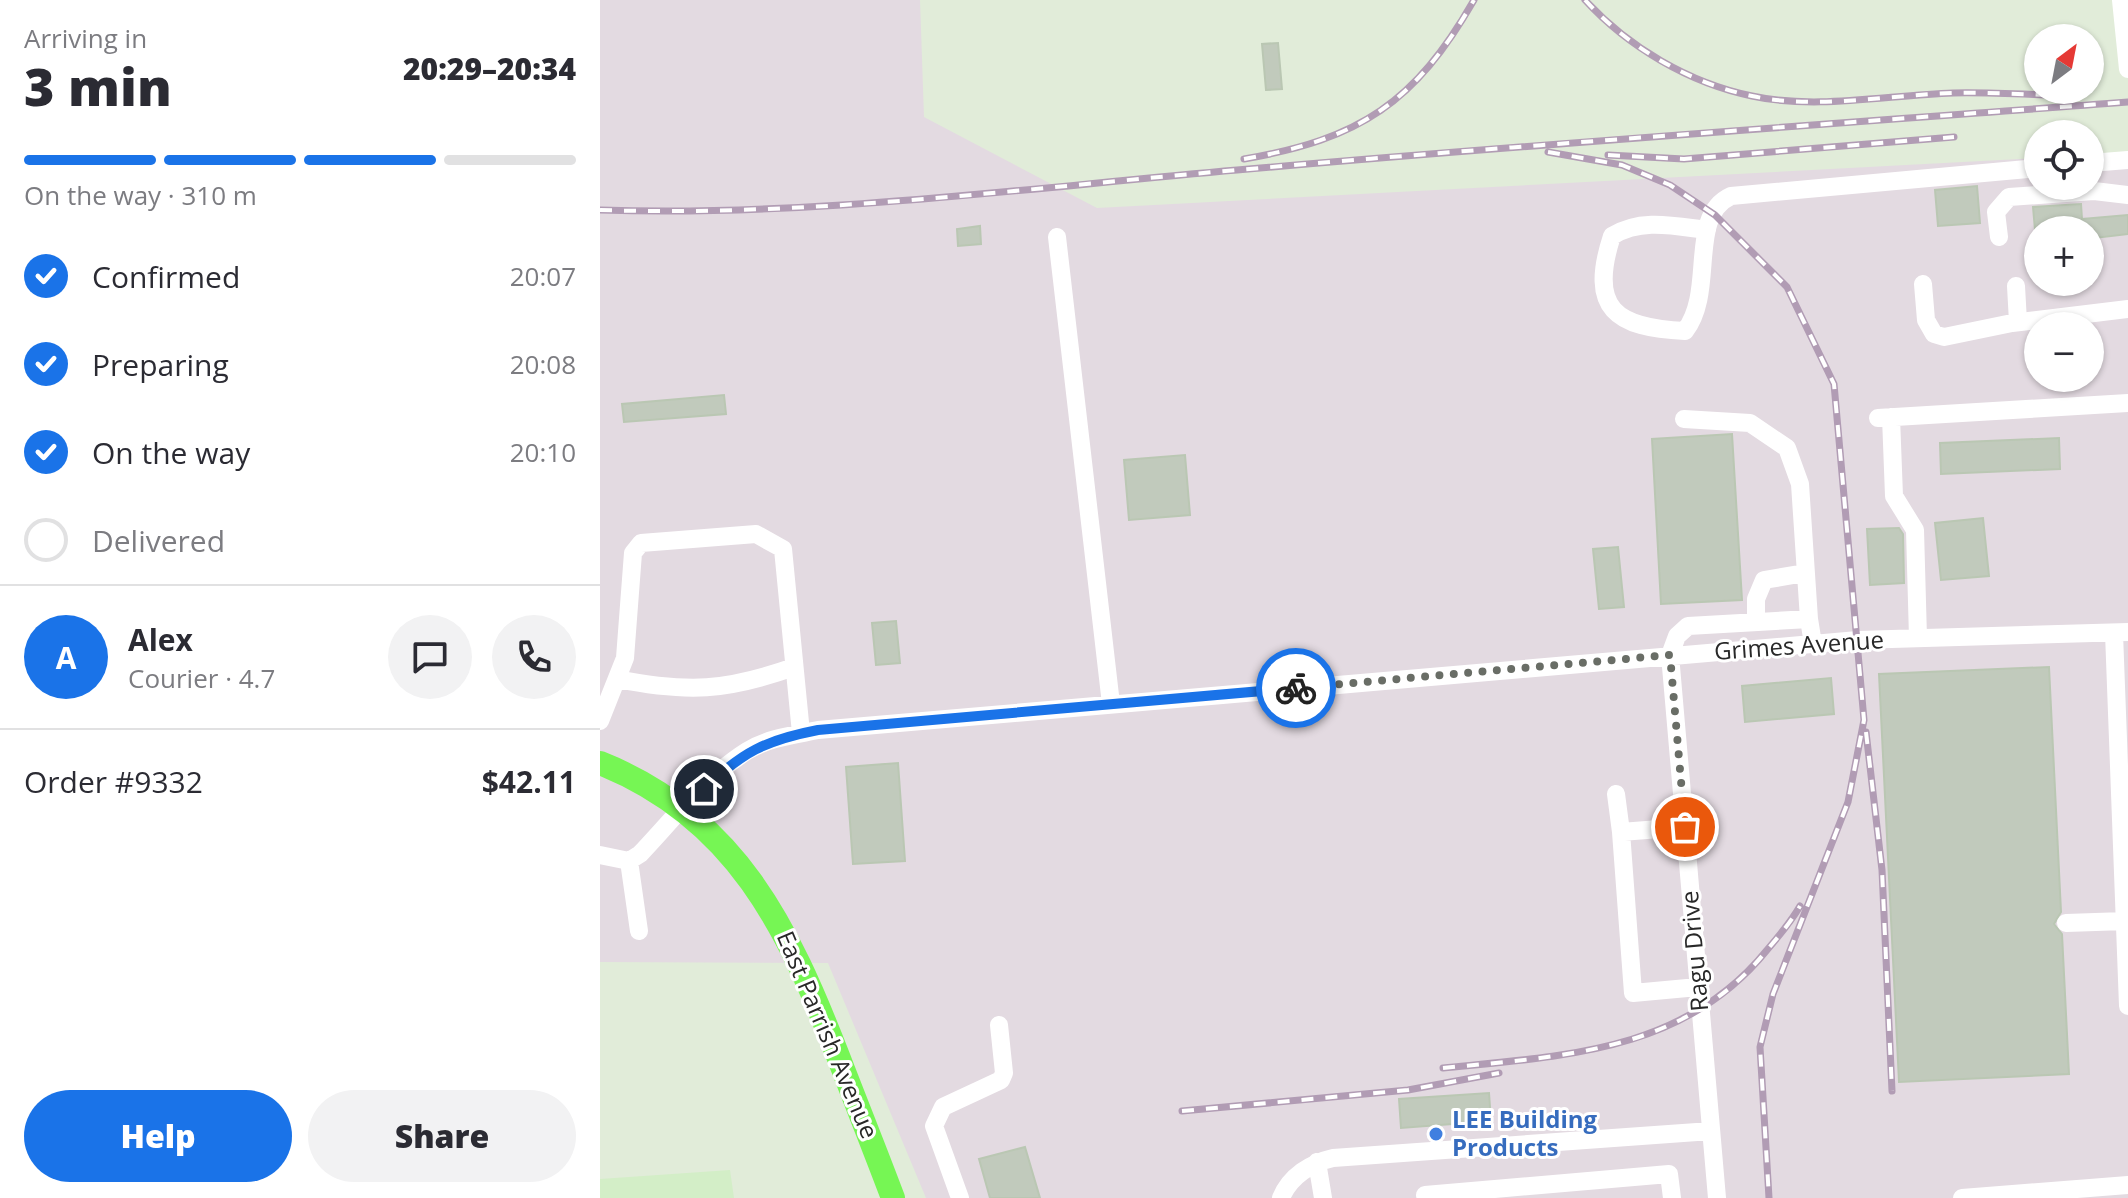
<!DOCTYPE html>
<meta charset="utf-8">
<style>
:root{--surface:#fff;--page:#f2f2f3;--text:#2b2b33;--muted:#7c7c81;--line:#e1e1e2;--accent:#1a73e8}
body{margin:0;font-family:"Open Sans",sans-serif;background:var(--page);color:var(--text);height:100vh;display:flex;flex-direction:column;font-size:30px;white-space:nowrap}
*{box-sizing:border-box;margin:0}
p{font-size:26px;color:var(--muted)}
.icon{flex:none;width:44px;height:44px;fill:none;stroke:currentColor;stroke-width:2;stroke-linecap:round;stroke-linejoin:round}
.map{position:relative;flex:1;overflow:hidden}
.drawer{display:flex;flex-direction:column;background:var(--surface);width:600px}
.drawer>*{flex:none}
.needle{width:52px;rotate:32deg}
.fabs{position:absolute;left:1424px;top:24px;display:grid;gap:16px}
.fabs a{display:grid;place-items:center;width:80px;height:80px;border-radius:50%;background:var(--surface);box-shadow:0 2px 6px #0004;font-size:40px}
.pin{position:absolute;display:grid;place-items:center;width:68px;height:68px;color:#fff;margin:-34px;border:4px solid #fff;border-radius:50%;box-shadow:0 2px 8px #0007}
.courier{position:absolute;display:grid;place-items:center;width:80px;height:80px;margin:-40px;border:6px solid #1a73e8;border-radius:50%;background:#fff;color:#222;box-shadow:0 2px 10px #0007}
.headline em{font-style:normal;font-weight:800}
.headline div{display:flex;flex-direction:column-reverse}
.headline{display:flex;align-items:center;justify-content:space-between;height:136px;padding:0 24px}
h1{font-size:52px;font-weight:800;line-height:60px}
.bar{display:grid;grid-template-columns:repeat(4,1fr);gap:12px 8px;align-content:center;height:96px;padding:0 24px}
.bar i{height:10px;border-radius:6px;background:var(--line)}
.bar .current{background:var(--accent)}
.bar p{grid-column:span 4}
.line{display:flex;align-items:center;gap:20px;padding:0 24px;border-top:2px solid var(--line)}
.line div{flex:1}
.round{display:grid;place-items:center;flex:none;width:84px;height:84px;border-radius:42px;background:var(--page)}
ol{padding:0 24px;list-style:none}
li{display:flex;align-items:center;gap:24px;height:88px}
li p{margin-inline-start:auto}
li .icon{padding:8px;border-radius:50%;background:var(--accent);color:#fff;stroke-width:4}
li:last-child{color:var(--muted)}
li i{width:44px;height:44px;border:4px solid var(--line);border-radius:50%}
.primary-button{display:flex;gap:16px;margin-top:auto;padding:16px 24px}
.primary-button a{flex:1;height:92px;border-radius:48px;background:var(--accent);color:#fff;font-size:32px;font-weight:800;line-height:92px;text-align:center}
.primary-button a+a{background:var(--page);color:var(--text)}
main{display:flex;flex:1;min-height:0}
.map>svg:first-child{display:block}
</style>
<main>
<section class="drawer">
<div class="headline"><div><h1>3 min</h1><p>Arriving in</p></div><em>20:29–20:34</em></div>
<div class="bar"><i class="current"></i><i class="current"></i><i class="current"></i><i></i><p>On the way · 310 m</p></div>
<ol>
<li><svg class="icon" aria-label="check" viewBox="0 0 24 24"><path d="M5 12l5 5 9-10"/></svg>Confirmed<p>20:07</p></li>
<li><svg class="icon" aria-label="check" viewBox="0 0 24 24"><path d="M5 12l5 5 9-10"/></svg>Preparing<p>20:08</p></li>
<li><svg class="icon" aria-label="check" viewBox="0 0 24 24"><path d="M5 12l5 5 9-10"/></svg>On the way<p>20:10</p></li>
<li><i></i>Delivered</li>
</ol>
<div class="line" style="height:144px"><b class="round" style="background:var(--accent);color:#fff">A</b><div><b>Alex</b><p>Courier · 4.7</p></div><a class="round"><svg class="icon" aria-label="chat" viewBox="0 0 24 24"><path d="M4 5h16v11H9l-5 4z"/></svg></a><a class="round"><svg class="icon" aria-label="phone" viewBox="0 0 24 24"><path d="M5 4h4l2 5-3 2q2 4 5 5l2-3 5 2v4C11 20 4 13 5 4z"/></svg></a></div>
<div class="line" style="height:104px"><div>Order #9332</div><b>$42.11</b></div>
<div class="primary-button"><a>Help</a><a>Share</a></div>
</section>
<div class="map">
<svg width="1528" height="1198" viewBox="0 0 1528 1198">
<rect width="100%" height="100%" fill="#e1ecd9"/>
<path fill="#e3dae1" fill-rule="evenodd" d="M0,0h320l4,117 173,91 941,-50v28h52v-31l38,-2v1045h-1202l-98,-235 -228,-1zM1438,230h52v52h-52zM1438,326h52v52h-52z"/>
<path fill="#d3eec7" d="M130,1170l4,28h-134v-19z"/>
<path fill="#c1cabc" stroke="#bac7b3" stroke-width="2" d="M678,43l4,46 -16,1 -4,-46z
M1377,186l3,37 -42,3 -3,-36z
M1481,204l1,15 46,-4v19l-33,4 -1,-8h-59l-2,-23z
M380,226l1,18 -23,2 -1,-17z
M124,395l2,19 -102,8 -2,-18z
M1132,434l10,166 -81,4 -9,-165z
M1459,438l1,31 -119,5 -1,-31z
M585,455l5,60 -61,5 -5,-60z
M1383,518l6,58 -48,4 -6,-57z
M1299,528l4,6 1,49 -34,2 -3,-56z
M1018,547l6,60 -25,2 -6,-60z
M296,621l4,42 -24,2 -4,-42z
M1449,667l12,245 -7,12 8,10 7,140 -170,8 -20,-408z
M1231,678l3,36 -89,8 -3,-36z
M298,763l7,98 -52,3 -7,-97z
M889,1093l2,28 -90,7 -2,-29z
M425,1147l15,51h-50l-11,-39z"/>
<g fill="none" stroke-linecap="round" stroke-linejoin="round">
<path stroke="#fff" stroke-width="18" d="M1521,0l7,69
M1490,163l38,-3
M1107,230c-33,-4 -66,-12 -95,6 -24,73 4,92 73,95 31,-40 2,-115 46,-135l307,-28
M457,237l54,467
M1399,237l-3,-25 13,-15 85,-6 34,4
M1323,284l3,36 8,14 10,3 68,-14 116,-14
M1416,286l2,36
M1291,417l3,79 21,34 3,108
M1278,418l250,-15
M1084,419l66,4 37,25 13,36 9,135
M1156,622v-23l8,-19 41,-7
M1514,633l14,373
M17,679c71,14 109,12 177,-12
M0,721l25,-63 8,-105 8,-10 115,-9 27,15 18,184
M1016,794l5,38
M1085,827l-64,5 12,161 65,-6
M0,855l29,6 11,-7c33,-35 66,-77 107,-103 21,-13 47,-16 71,-21l1040,-90 270,-8
M29,861l10,70
M1466,923l59,-2
M717,1162l6,36
M825,1195l244,-21 3,24
M360,1198l-26,-72 9,-19 58,-27 3,-7 -5,-48
M681,1198c9,-22 30,-35 52,-40l378,-27
M1117,1198l-47,-543 7,-19 11,-10 121,-7 4,25
M1362,1198l166,-13"/>
<path stroke="#76f654" stroke-width="24" d="M0,763c136,54 188,165 238,293 18,47 37,94 55,142"/>
<defs>
<path id="rail" d="M985,0c43,47 104,83 167,96 64,14 135,-1 201,-3 40,-1 81,2 122,3
M948,152l74,13 48,20 45,30 72,72 47,97 30,336 -16,82 -75,192 -13,53 9,151
M1008,155l76,4 270,-22
M644,159c116,-20 171,-56 230,-159
M0,210c213,7 426,-22 637,-40 297,-26 594,-46 891,-68
M1266,732l16,138 10,221
M843,1068c121,-12 242,-16 324,-118 12,-14 24,-28 33,-44
M582,1111l226,-21 91,-17"/>
</defs>
<use href="#rail" stroke="#b19cb4" stroke-width="7"/>
<use href="#rail" stroke="#fff" stroke-width="4" stroke-dasharray="12" stroke-linecap="butt"/>
</g>
<g fill="none" stroke-linecap="round" stroke-linejoin="round">
<path stroke="#696d66" stroke-width="8" stroke-dasharray="0 14.4" d="M696,688l374,-33 15,172"/>
<path stroke="#1a73e8" stroke-width="10" d="M104,789c38,-37 62,-49 114,-59l478,-42"/>
</g>
<circle fill="#3f7fe0" stroke="#fff" stroke-width="3" cx="836" cy="1134" r="8"/>
<g text-anchor="middle" stroke-width="6" stroke-linejoin="round" paint-order="stroke">
<g font-size="24" fill="#282828" stroke="#fff">
<text transform="translate(1199 646) rotate(-4)" y="8">Grimes Avenue</text>
<text transform="translate(1095 951) rotate(-95)" y="8">Ragu Drive</text>
<text transform="translate(227 1035) rotate(67)" y="8">East Parrish Avenue</text>
</g>
<g font-size="24" font-weight="bold" fill="#366cbe" stroke="#fff" text-anchor="start">
<text x="852" y="1128">LEE Building<tspan x="852" dy="28">Products</tspan></text>
</g>
</g>
</svg>
<div class="fabs">
<a><svg class="needle" viewBox="-14 -14 28 28"><path d="M0-13l5 13h-10z" fill="#e53935"/><path d="M0 13l5-13h-10z" fill="#7c7c81"/></svg></a>
<a><svg class="icon" aria-label="locate" viewBox="0 0 24 24"><circle cx="12" cy="12" r="6"/><path d="M12 2v4M12 18v4M2 12h4M18 12h4"/></svg></a>
<a>+</a>
<a>−</a>
</div>
<div class="pin" style="left:1085px;top:827px;background:#ea580c"><svg class="icon" aria-label="bag" viewBox="0 0 24 24"><path d="M5 8h14l-1 12H6zM9 8a3 3 0 0 1 6 0"/></svg></div>
<div class="pin" style="left:104px;top:789px;background:#1f2937"><svg class="icon" aria-label="home" viewBox="0 0 24 24"><path d="M3 11l9-7 9 7M6 9v11h12V9"/></svg></div>
<div class="courier" style="left:696px;top:688px"><svg class="icon" aria-label="bike" viewBox="0 0 24 24"><circle cx="6" cy="16" r="4"/><circle cx="18" cy="16" r="4"/><path d="M6 16l4-8h5l3 8M10 8l3 8H6M13 5h3"/></svg></div>
</div>
</main>
